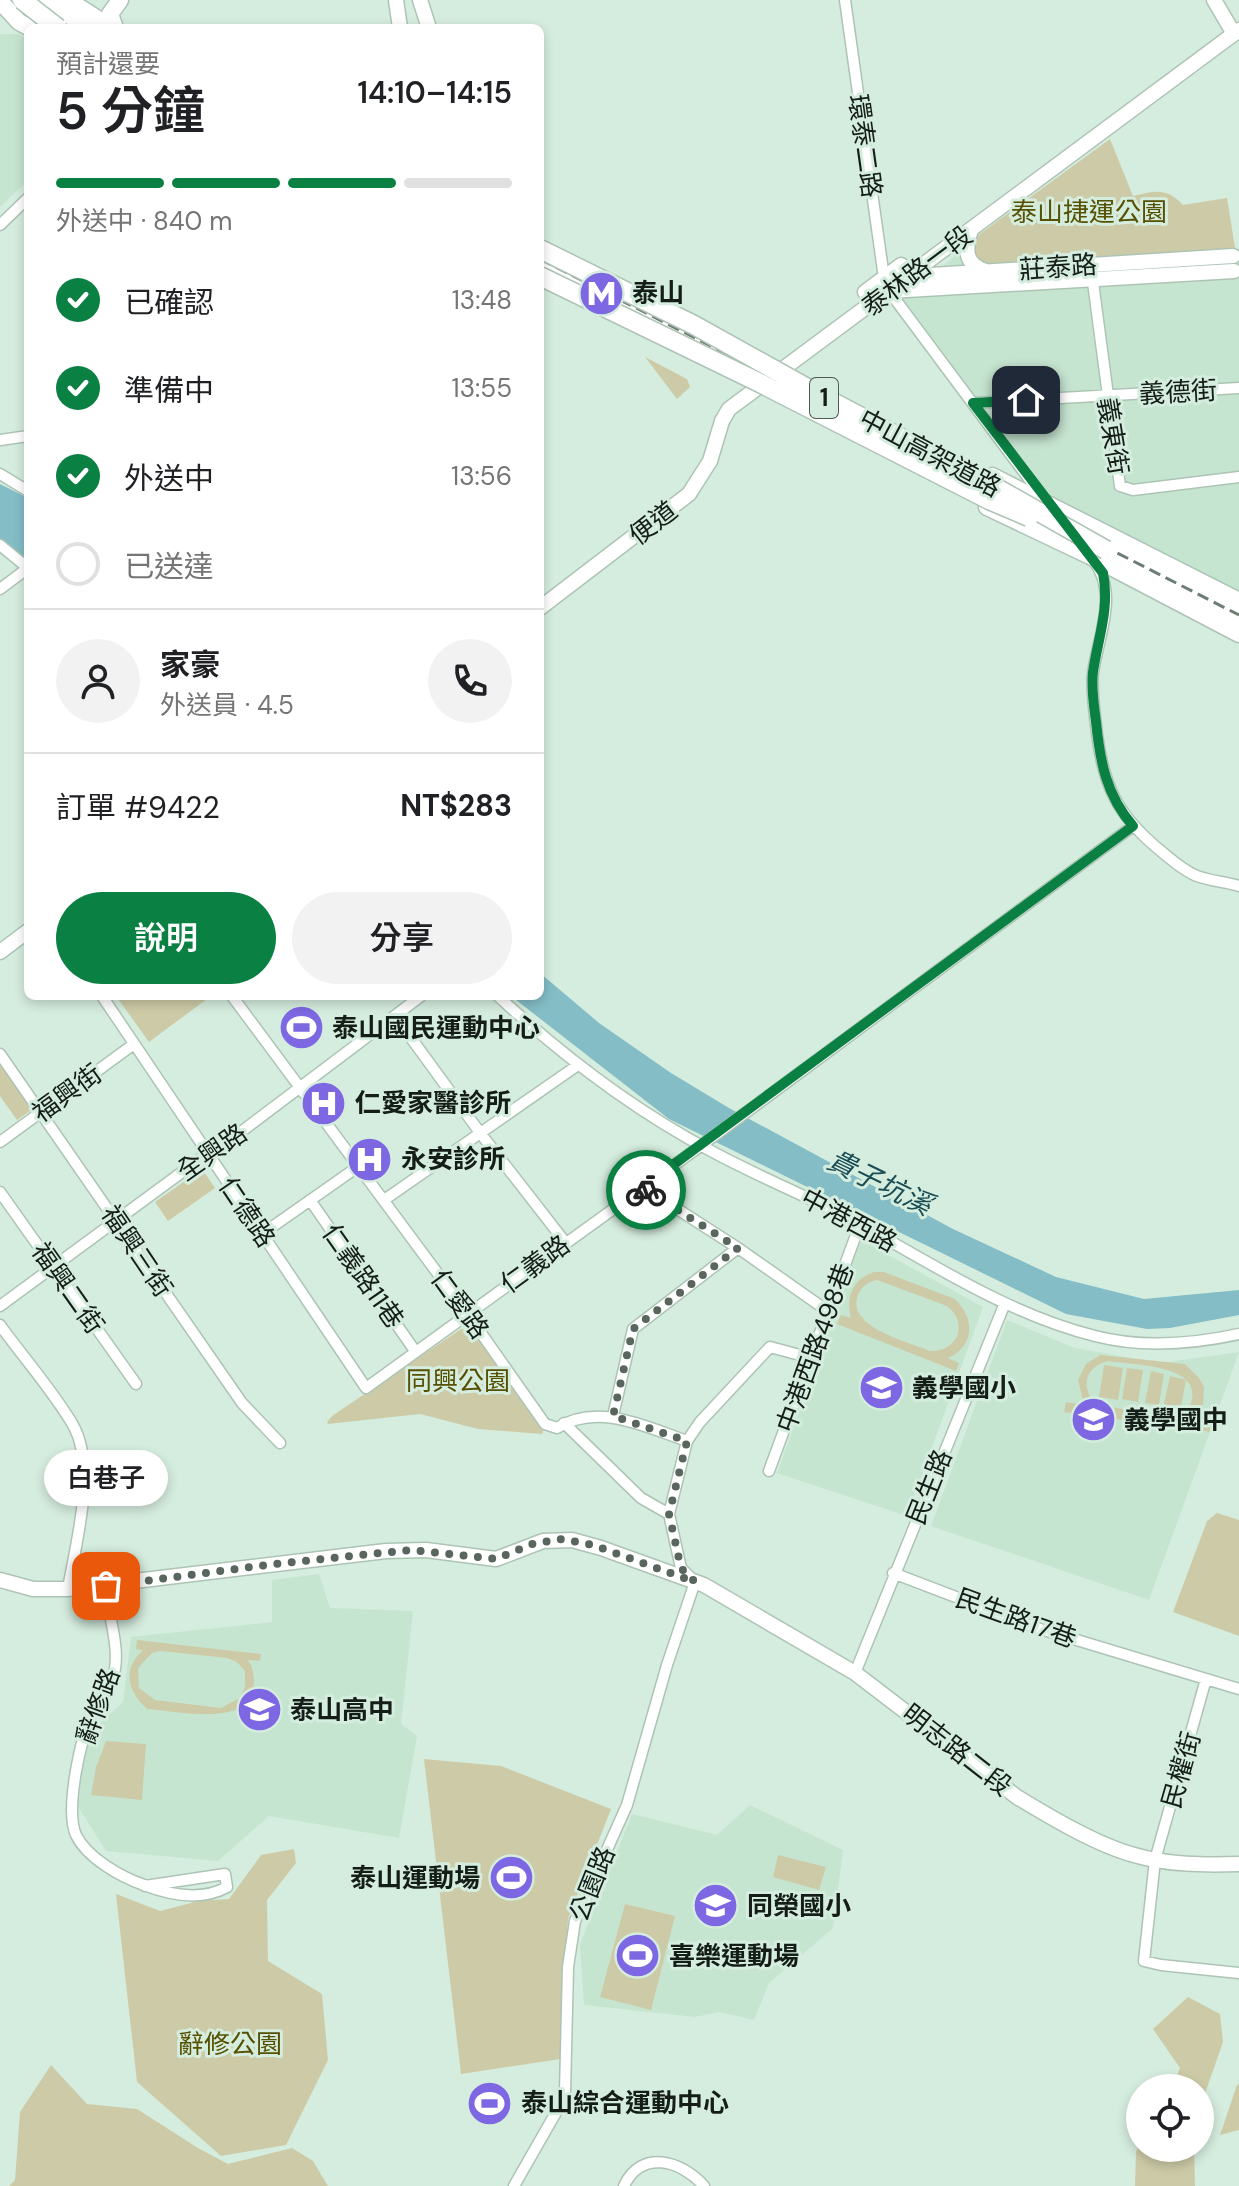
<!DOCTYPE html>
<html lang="zh-TW">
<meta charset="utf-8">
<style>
:root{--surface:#fff;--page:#f2f2f2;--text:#202124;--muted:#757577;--line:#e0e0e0;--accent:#0b8043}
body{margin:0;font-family:"DM Sans","Noto Sans TC",sans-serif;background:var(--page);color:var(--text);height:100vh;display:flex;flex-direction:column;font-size:30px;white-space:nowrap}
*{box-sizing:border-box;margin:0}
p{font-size:26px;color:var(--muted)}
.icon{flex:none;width:44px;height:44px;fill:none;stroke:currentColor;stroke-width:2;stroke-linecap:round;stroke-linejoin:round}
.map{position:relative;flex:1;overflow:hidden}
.panel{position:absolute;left:24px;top:24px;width:520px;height:976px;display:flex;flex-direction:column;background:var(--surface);border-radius:12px;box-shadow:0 4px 12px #0003}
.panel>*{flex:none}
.fabs{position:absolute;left:1126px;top:2074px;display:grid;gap:16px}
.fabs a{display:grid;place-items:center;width:88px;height:88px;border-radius:50%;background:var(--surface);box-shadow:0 4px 12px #0003;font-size:40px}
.pin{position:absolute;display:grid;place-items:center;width:68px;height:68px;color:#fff;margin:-34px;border-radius:16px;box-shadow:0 4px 12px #0006}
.courier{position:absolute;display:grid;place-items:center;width:80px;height:80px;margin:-40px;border:6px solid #0b8043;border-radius:50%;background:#fff;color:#222;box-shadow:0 2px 10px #0007}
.bubble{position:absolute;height:56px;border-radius:28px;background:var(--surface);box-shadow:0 4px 12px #0003;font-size:26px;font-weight:600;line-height:56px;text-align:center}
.head em{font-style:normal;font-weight:600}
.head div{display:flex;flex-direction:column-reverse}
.head{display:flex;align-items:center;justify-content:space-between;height:136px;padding:0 32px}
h1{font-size:52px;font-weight:600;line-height:60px}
.bar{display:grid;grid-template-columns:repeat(4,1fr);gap:12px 8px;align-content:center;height:96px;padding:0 32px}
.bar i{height:10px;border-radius:6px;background:var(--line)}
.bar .on{background:var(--accent)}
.bar p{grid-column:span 4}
.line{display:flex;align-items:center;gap:20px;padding:0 32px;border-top:2px solid var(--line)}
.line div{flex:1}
.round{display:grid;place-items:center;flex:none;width:84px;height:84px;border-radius:42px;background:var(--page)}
ol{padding:0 32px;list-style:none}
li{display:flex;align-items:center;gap:24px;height:88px}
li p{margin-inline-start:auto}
li .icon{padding:8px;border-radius:50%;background:var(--accent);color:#fff;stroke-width:4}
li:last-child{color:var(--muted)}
li i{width:44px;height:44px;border:4px solid var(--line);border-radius:50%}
.cta{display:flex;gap:16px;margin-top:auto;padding:16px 32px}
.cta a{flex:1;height:92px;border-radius:48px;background:var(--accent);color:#fff;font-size:32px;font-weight:600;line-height:92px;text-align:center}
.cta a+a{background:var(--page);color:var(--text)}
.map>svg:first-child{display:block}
</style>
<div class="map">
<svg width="1239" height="2186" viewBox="0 0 1239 2186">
<rect width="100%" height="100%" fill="#d5edde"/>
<path fill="#c6e5d1" d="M0,34h18l10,5v141l-28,27z
M972,242l15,24 248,-18 4,3v343l-212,-106 -134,-181z
M861,1240l122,67 -76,209 -130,-43z
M1007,1320l68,28 86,15 78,-11 -90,248 -218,-74z
M319,1574l11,34 83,3 -12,113 16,12 -18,102 -130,-22 -51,45 -112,-10 -29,-46 12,-72 34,-31 8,-65 141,-15v-42z
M750,1805l93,45 -10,78 -64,55 -15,37 -35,-8 -24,5 -111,-12 -4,-61 52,-130 85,21z"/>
<path fill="#cdcba7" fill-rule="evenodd" d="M1110,139l23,57c21,-5 34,-9 50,9l44,-7 8,50 -248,18 -14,-7 -1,-17 5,-6z
M645,357l42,22 3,8 -13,12z
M116,996h95l-62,46z
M0,1063l33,46 -16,11 -17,-24z
M202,1169l13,19 -47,33 -13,-19z
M874,1272h10l71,27c20,19 20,47 -7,59l11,5 -3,8 -119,-47 4,-9 10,3c-6,-21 2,-39 23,-46zM877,1280l70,26c22,17 11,46 -17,45 -21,-9 -85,-24 -72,-56 4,-9 10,-13 19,-15z
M461,1329l11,1 72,98 -2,6 -64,-5 -58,-15 -92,10 -1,-2 5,-6z
M1100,1355l85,9 14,14 5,9 -1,20 -11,13 23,3 -3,9 -148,-20 2,-10 18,3 -6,-25 8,-16zM1108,1361c23,4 91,3 84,38 -3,13 -11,16 -23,17l-72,-11c-17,-16 -13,-38 11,-44z
M1104,1365l19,3 -5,32 -19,-3z
M1127,1368l16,2 -5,32 -16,-3z
M1151,1371l13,3 -5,31 -14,-2z
M1170,1376l16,4 -6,32 -17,-4z
M1217,1513l22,7v116l-66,-24 34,-91z
M137,1640l124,14 -1,7 -12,-1c6,9 7,19 5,30 -6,37 -78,21 -106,19 -20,-18 -25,-40 -4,-59l-7,-1zM161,1651l66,7 10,4 8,9v16l-5,11 -19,10 -66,-8 -16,-12 -1,-20 14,-15z
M106,1741l40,3 -4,56 -51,-5 5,-28z
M424,1759l77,7 110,43 -43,110 -8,140 -99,15z
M294,1849l2,14 -29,37 1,61 54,33 6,66 -42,85 -65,11 -84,-74 -21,-188 44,17 39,-10 30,-2 32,-44z
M778,1855l48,12 -7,23 -46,-13z
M625,1904l50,12 -24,94 -51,-13z
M1188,1997l32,17 3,28 -23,66v-20h-28l8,-20 -27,-39z
M51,2065l36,39 50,5 61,39 30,16 64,-16 21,13 15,25h-319l6,-6 5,-68z
M1239,2084v46l-19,5 17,-50z
M1140,2144v4h54l1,38h-60l1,-34z"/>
<path fill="#84bdc6" d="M0,484l28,14v61l-28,-20z
M540,973l59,50 72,50 58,35 224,121 103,48 88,22 95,-9v25l-69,13 -23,1 -81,-15 -397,-195 -158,-123h29z"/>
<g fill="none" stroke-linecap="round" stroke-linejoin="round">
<defs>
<path id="street" d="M845,0l39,278 5,13 155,208
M0,225l28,-27
M1092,275l28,211 13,4 106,-13
M973,403l266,-15
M0,440l28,-4
M0,474l28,17
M0,545l28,23
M1094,561c25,34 4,75 -1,112 -2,20 2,41 4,61 7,55 22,83 65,118 11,9 22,19 35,24 14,5 28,6 42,10
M0,589l28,-21
M102,996l264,392 340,-246 427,-316
M232,996l235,317 78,111 12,4c41,-26 89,-1 130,13
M498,996c66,61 135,114 215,156 48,26 99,46 147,72 75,42 151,91 235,112 46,12 98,8 144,-2
M395,1016l86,118 84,108
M0,1054l242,349 38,40
M0,1142l134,-98
M643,1187l95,61 91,64
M0,1192l136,192
M310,1200l105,151
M384,1200l194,-135
M262,1234l97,-68
M0,1306l208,-153 13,-6 200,-151
M0,1325c23,32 54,67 73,100 24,43 3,117 -5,164
M613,1416l20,-87 105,-81
M564,1423l77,75 28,16
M769,1471l91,-247
M893,1573l144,55 202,61
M106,1586c1,28 16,63 7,91 -4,14 -14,25 -21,38 -12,23 -27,96 -16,120 11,23 45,42 68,50 26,10 58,16 83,2l-2,-13 -80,12
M855,1673l150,-370
M1206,1679l-51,181 -11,101 17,4 78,8
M514,2186l48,-84 3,-10 3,-125 7,-46 52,-116 40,-140 28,-83 -14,-14 -12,-54 18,-73 13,-19 70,-75 41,11
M624,2186c17,-37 57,-26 80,0"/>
<path id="secondary" d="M396,0l4,28
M420,0l9,28
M1214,0l20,34
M971,230c-6,18 -7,35 15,41
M884,278l349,-22
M890,291l344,-20
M865,292l36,-27
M540,608l149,-114 21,-33 12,-40 7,-12 510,-379
M0,952l28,-21
M0,1580l33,9h35l318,-38 40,-1 70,9 47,-18 29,-1 29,8 103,37 151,88 162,124c33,20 80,48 117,58 34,10 70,10 105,9"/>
<path id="primary" d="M38,0l35,28
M68,0l44,28
M0,1l19,21 11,6
M115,28l-5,-14 10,-14
M992,476l247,125
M987,507l103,49 149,78"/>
<path id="highway" d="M49,0l39,28
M540,262l218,110h5
M1106,550l133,68"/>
</defs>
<use href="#street" stroke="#adc4b5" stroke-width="13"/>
<use href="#secondary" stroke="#adc4b5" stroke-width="17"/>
<use href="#primary" stroke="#adc4b5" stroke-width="19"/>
<use href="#highway" stroke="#adc4b5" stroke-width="21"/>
<use href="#street" stroke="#fff" stroke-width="10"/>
<use href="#secondary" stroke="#fff" stroke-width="14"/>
<use href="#primary" stroke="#fff" stroke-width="16"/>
<use href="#highway" stroke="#fff" stroke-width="18"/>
<path stroke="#6e7e74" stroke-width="3" stroke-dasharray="12 6" stroke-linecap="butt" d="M17,0l55,28
M540,259l699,356"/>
<defs>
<path id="highway-bridge" d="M22,0l36,28
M540,249l154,76 133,74 168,88 111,63
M540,276l220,107 229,117 40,17"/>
</defs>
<use href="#highway-bridge" stroke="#adc4b5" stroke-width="21" stroke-linecap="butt"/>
<use href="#highway-bridge" stroke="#fff" stroke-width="18"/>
</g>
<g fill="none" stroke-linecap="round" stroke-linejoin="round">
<path stroke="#58665d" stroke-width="8" stroke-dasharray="0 14.4" d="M106,1586l160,-21 144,-15 86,9 36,-15 30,-5 31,6 102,37 -14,-14 -12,-54 18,-73 -74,-25 20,-87 105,-81 -92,-58"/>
<path stroke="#0b8043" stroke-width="10" d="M646,1190l-3,-3 490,-361c-27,-31 -33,-65 -37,-104 -2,-16 -5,-33 -3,-50 5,-34 17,-64 10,-99l-130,-170 53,-3"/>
</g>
<defs>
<symbol id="metro-disc" viewBox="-11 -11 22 22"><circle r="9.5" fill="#7d67e3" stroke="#d5edde"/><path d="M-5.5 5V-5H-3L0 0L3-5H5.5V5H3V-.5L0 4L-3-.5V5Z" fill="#fff"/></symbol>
<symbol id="stadium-disc" viewBox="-11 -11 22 22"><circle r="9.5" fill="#7d67e3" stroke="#d5edde"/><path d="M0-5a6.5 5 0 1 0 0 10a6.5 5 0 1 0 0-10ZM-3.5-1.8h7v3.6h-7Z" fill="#fff"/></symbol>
<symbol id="hospital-disc" viewBox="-11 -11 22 22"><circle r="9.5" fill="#7d67e3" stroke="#d5edde"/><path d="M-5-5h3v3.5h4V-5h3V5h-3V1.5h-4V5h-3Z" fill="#fff"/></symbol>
<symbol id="school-disc" viewBox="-11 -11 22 22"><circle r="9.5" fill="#7d67e3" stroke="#d5edde"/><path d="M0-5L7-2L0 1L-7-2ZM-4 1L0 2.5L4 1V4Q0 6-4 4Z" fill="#fff"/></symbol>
</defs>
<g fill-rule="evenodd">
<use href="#metro-disc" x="576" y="268" width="51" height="51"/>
<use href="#stadium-disc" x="276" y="1002" width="51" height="51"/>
<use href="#hospital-disc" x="298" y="1078" width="51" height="51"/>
<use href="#hospital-disc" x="344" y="1134" width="51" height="51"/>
<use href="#school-disc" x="856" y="1362" width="51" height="51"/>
<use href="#school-disc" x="1068" y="1394" width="51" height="51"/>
<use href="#school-disc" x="234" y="1684" width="51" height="51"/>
<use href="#stadium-disc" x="486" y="1852" width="51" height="51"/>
<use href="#school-disc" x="690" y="1880" width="51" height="51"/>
<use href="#stadium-disc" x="612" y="1930" width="51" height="51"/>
<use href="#stadium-disc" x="464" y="2078" width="51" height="51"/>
</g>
<g text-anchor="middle" stroke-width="6" stroke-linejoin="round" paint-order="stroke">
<rect fill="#d5edde" stroke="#4e5b53" stroke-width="2" x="810" y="378" width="28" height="40" rx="6"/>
<g font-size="24" font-weight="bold" fill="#141d17">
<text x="824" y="406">1</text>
</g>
<g font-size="26" fill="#141d17" stroke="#d5edde">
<text transform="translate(865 146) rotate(82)" y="9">環泰二路</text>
<text transform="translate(1058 267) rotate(-4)" y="9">莊泰路</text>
<text transform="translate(917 271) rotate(-37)" y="9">泰林路一段</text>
<text transform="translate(1178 392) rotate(-3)" y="9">義德街</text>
<text transform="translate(1113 436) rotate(81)" y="9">義東街</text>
<text transform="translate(930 453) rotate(28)" y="9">中山高架道路</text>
<text transform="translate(653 523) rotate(-38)" y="9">便道</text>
<text transform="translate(67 1093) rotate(-36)" y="9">福興街</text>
<text transform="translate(212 1152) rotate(-35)" y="9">全興路</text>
<text transform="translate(247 1212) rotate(56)" y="9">仁德路</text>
<text transform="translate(849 1220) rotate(28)" y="9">中港西路</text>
<text transform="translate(137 1251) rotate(56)" y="9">福興三街</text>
<text transform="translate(535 1264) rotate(-36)" y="9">仁義路</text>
<text transform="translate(363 1276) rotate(55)" y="9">仁義路11巷</text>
<text transform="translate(68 1288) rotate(55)" y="9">福興二街</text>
<text transform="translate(460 1304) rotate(54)" y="9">仁愛路</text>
<text transform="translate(815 1348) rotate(-70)" y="9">中港西路498巷</text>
<text transform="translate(929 1487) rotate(-68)" y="9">民生路</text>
<text transform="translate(1016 1618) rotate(20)" y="9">民生路17巷</text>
<text transform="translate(98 1706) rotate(-70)" y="9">辭修路</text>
<text transform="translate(957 1750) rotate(38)" y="9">明志路二段</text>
<text transform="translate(1181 1770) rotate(-74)" y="9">民權街</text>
<text transform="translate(592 1884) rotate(-68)" y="9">公園路</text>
</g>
<g font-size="26" fill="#565000" stroke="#d5edde">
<text x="1089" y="221">泰山捷運公園</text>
<text x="458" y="1390">同興公園</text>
<text x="230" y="2053">辭修公園</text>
</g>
<g font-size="26" font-weight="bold" fill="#141d17" stroke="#d5edde" text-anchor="start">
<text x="632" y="302">泰山</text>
<text x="332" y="1037">泰山國民運動中心</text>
<text x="355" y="1112">仁愛家醫診所</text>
<text x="401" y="1168">永安診所</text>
<text x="912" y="1397">義學國小</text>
<text x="1124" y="1429">義學國中</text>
<text x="290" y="1719">泰山高中</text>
<text x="480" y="1887" text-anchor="end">泰山運動場</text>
<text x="747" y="1915">同榮國小</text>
<text x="669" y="1965">喜樂運動場</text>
<text x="521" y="2112">泰山綜合運動中心</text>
</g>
<g font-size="28" font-style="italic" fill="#1b4d55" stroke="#d5edde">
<text transform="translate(880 1182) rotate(26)" y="10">貴子坑溪</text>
</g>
</g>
</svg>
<div class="fabs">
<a><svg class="icon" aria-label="locate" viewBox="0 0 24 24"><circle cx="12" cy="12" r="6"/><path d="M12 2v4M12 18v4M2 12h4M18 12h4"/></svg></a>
</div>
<div class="pin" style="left:106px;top:1586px;background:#ea580c"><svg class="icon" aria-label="bag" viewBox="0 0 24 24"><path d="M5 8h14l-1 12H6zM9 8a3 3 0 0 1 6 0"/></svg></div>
<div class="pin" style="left:1026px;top:400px;background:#1f2937"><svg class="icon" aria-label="home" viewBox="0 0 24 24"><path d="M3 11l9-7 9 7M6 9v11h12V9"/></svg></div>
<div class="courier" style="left:646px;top:1190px"><svg class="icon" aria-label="bike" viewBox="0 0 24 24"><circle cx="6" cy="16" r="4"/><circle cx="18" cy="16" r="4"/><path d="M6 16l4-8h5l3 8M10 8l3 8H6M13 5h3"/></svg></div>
<div class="bubble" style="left:44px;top:1450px;width:124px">白巷子</div>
<section class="panel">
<div class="head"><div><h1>5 分鐘</h1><p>預計還要</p></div><em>14:10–14:15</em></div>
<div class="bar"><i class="on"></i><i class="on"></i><i class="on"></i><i></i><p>外送中 · 840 m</p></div>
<ol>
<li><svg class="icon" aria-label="check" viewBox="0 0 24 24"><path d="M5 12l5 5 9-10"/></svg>已確認<p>13:48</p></li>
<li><svg class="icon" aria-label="check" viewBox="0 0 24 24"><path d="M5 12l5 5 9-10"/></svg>準備中<p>13:55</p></li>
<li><svg class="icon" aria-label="check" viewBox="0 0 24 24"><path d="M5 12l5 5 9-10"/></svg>外送中<p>13:56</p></li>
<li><i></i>已送達</li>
</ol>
<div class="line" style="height:144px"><a class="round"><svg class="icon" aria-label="person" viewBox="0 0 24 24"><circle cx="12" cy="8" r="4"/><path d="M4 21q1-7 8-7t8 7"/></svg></a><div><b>家豪</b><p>外送員 · 4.5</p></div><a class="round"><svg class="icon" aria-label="phone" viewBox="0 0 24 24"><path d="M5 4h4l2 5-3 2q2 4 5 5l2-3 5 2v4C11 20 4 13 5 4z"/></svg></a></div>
<div class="line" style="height:104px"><div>訂單 #9422</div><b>NT$283</b></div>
<div class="cta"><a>說明</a><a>分享</a></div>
</section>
</div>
